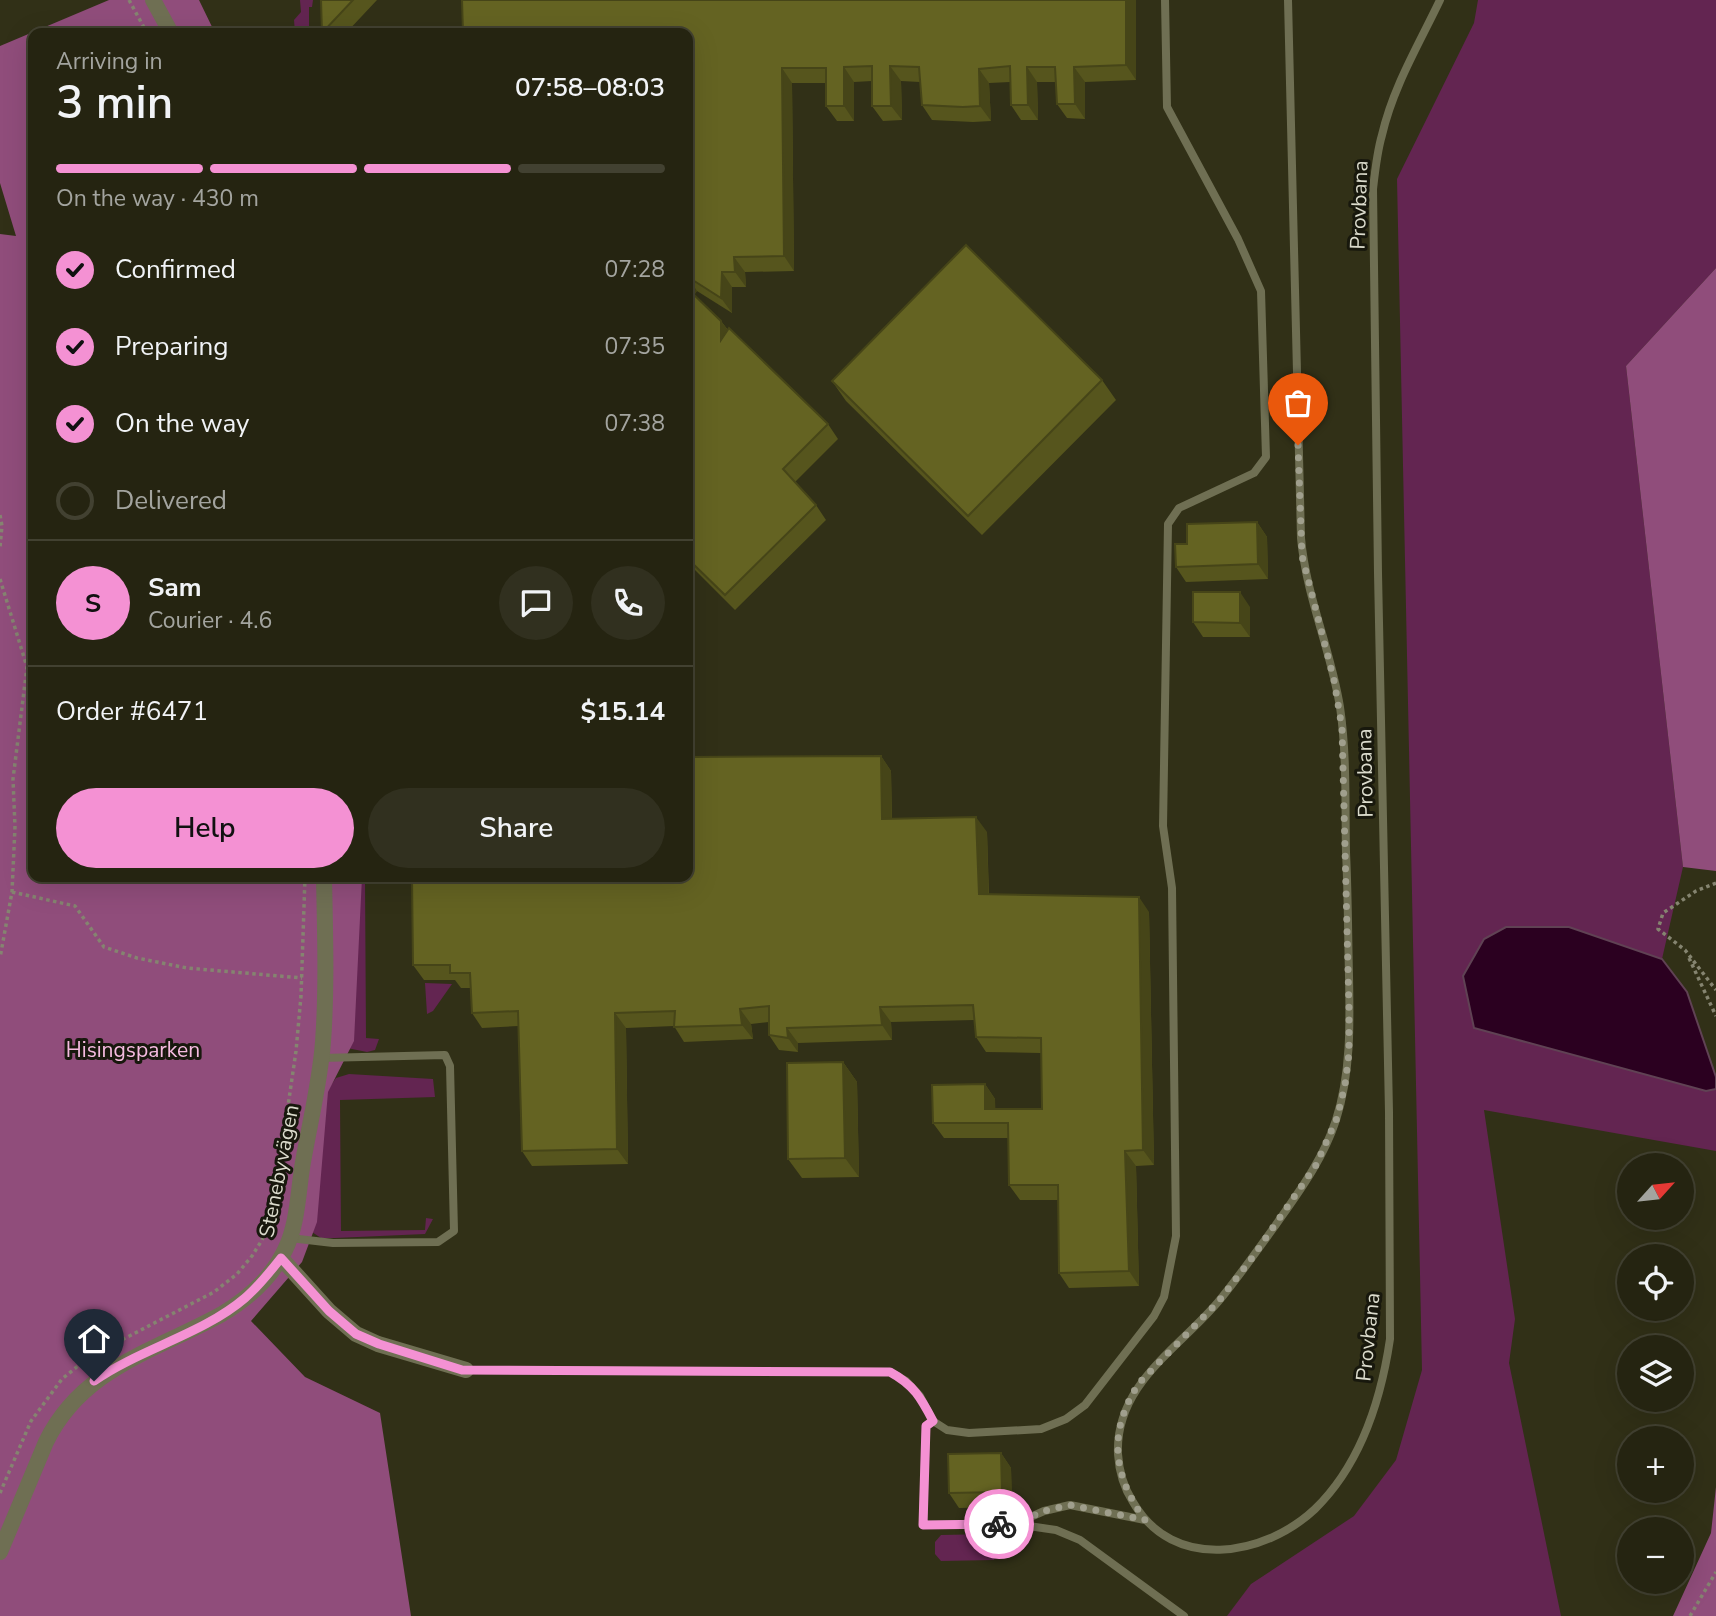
<!DOCTYPE html>
<meta charset="utf-8">
<style>
:root{--surface:#252411;--page:#31301f;--text:#f1f3f6;--muted:#a3a49f;--line:#424131;--accent:#f491d3}
body{margin:0;font-family:"Nunito Sans",sans-serif;background:var(--page);color:var(--text);height:100vh;display:flex;flex-direction:column;font-size:26px;white-space:nowrap}
*{box-sizing:border-box;margin:0}
p{font-size:23px;color:var(--muted)}
.icon{flex:none;width:38px;height:38px;fill:none;stroke:currentColor;stroke-width:2;stroke-linecap:round;stroke-linejoin:round}
.map{position:relative;flex:1;overflow:hidden}
.sheet{position:absolute;left:28px;top:28px;width:665px;height:854px;display:flex;flex-direction:column;background:var(--surface);border-radius:14px;box-shadow:0 7px 28px #0002,0 0 0 2px var(--line)}
.sheet>*{flex:none}
.needle{width:46px;rotate:63deg}
.tools{position:absolute;left:1617px;top:1153px;display:grid;gap:14px}
.tools a{display:grid;place-items:center;width:77px;height:77px;border-radius:50%;background:var(--surface);box-shadow:0 7px 28px #0002,0 0 0 2px var(--line);font-size:35px}
.pin{position:absolute;display:grid;place-items:center;width:60px;height:60px;color:#fff;margin:-72px -30px;border-radius:50% 50% 50% 0;rotate:-45deg;box-shadow:0 0 7px #0007}
.pin .icon{rotate:45deg}
.courier{position:absolute;display:grid;place-items:center;width:70px;height:70px;margin:-35px;border:5px solid #f491d3;border-radius:50%;background:#fff;color:#222;box-shadow:0 2px 9px #0007}
.summary em{font-style:normal;font-weight:600}
.summary div{display:flex;flex-direction:column-reverse}
.summary{display:flex;align-items:center;justify-content:space-between;height:119px;padding:0 28px}
h1{font-size:46px;font-weight:600;line-height:52px}
.bar{display:grid;grid-template-columns:repeat(4,1fr);gap:10px 7px;align-content:center;height:84px;padding:0 28px}
.bar i{height:9px;border-radius:5px;background:var(--line)}
.bar .active{background:var(--accent)}
.bar p{grid-column:span 4}
.line{display:flex;align-items:center;gap:18px;padding:0 28px;border-top:2px solid var(--line)}
.line div{flex:1}
.round{display:grid;place-items:center;flex:none;width:74px;height:74px;border-radius:37px;background:var(--page)}
ol{padding:0 28px;list-style:none}
li{display:flex;align-items:center;gap:21px;height:77px}
li p{margin-inline-start:auto}
li .icon{padding:7px;border-radius:50%;background:var(--accent);color:#111;stroke-width:4}
li:last-child{color:var(--muted)}
li i{width:38px;height:38px;border:4px solid var(--line);border-radius:50%}
.cta{display:flex;gap:14px;margin-top:auto;padding:14px 28px}
.cta a{flex:1;height:80px;border-radius:42px;background:var(--accent);color:#111;font-size:28px;font-weight:600;line-height:80px;text-align:center}
.cta a+a{background:var(--page);color:var(--text)}
.map>svg:first-child{display:block}
</style>
<div class="map">
<svg width="1716" height="1616" viewBox="0 0 1716 1616">
<rect width="100%" height="100%" fill="#313017"/>
<path fill="#632551" d="M300,0h13l-1,7h-3v26h-14l-1,-13 7,-8z
M1478,0h238v268l-90,98 57,501 -21,92 -93,-32 137,164 10,-2v62l-232,-41 31,209 -6,44 52,253h-334l24,-32 103,-68 42,-56 26,-90 -25,-1191 77,-156z
M334,877h31l1,161 13,1 -4,11 -8,2 -20,-4z
M425,983l27,1 -19,27 -6,3z
M349,1074l84,5 2,18 -95,3 1,131 84,-1 1,-12 7,1 -8,15 -90,4h-14l-9,-6 14,-140 10,-14z
M991,1534c6,6 7,19 3,26l-53,1 -6,-7v-12l6,-7z"/>
<path fill="#904d7b" d="M109,0h90l16,33h-182v844h329l-8,164 -26,51 -11,130 -15,40 -51,59 54,56 75,36 31,203h-411v-1382l16,2 -16,-53v-137z
M1716,268v603l-33,-4 -57,-501z
M1716,1487v129h-43l38,-83z"/>
<path fill="#2b0020" stroke="#604254" stroke-width="2" d="M1506,927h63l93,32 25,33 29,85v12l-10,2 -232,-63 -11,-52 21,-37z"/>
<g fill="none" stroke-linecap="round" stroke-linejoin="round">
<path stroke="#858470" stroke-width="3.5" stroke-dasharray="3.5 3.5" stroke-linecap="butt" d="M129,0l18,33
M0,515l2,11 -2,21
M0,579l27,88 -14,112 2,48 -3,65 -12,66
M1716,883l-20,8 -33,22 -5,16 27,21 31,40
M12,892l63,14 29,41 33,11 50,10 115,10
M1689,958l27,58
M0,1493l31,-72 31,-42 27,-22 125,-65 23,-18 15,-18 10,-16 8,-21 7,-37 19,-131 5,-55 4,-119
M1690,1616l26,-44"/>
<path stroke="#6f6f53" stroke-width="8" d="M1288,0l13,538c5,58 30,112 39,169 7,48 5,98 6,145 2,42 2,83 3,124 1,48 2,97 -13,144 -13,40 -38,73 -61,106 -19,26 -37,52 -57,76 -40,47 -103,83 -100,152 1,17 6,34 15,48 40,70 131,55 182,7 45,-44 66,-109 75,-170l-1,-227 -11,-539 -5,-384c2,-18 4,-37 9,-54 11,-48 37,-91 58,-135
M290,1238l43,5 105,-1 16,-11 -4,-165 -5,-11 -124,3
M466,1370l424,2 16,9 14,15 13,25 14,9 22,3 72,-4 25,-10 19,-14 69,-89 10,-19 12,-61 -4,-348 -9,-62 5,-302 11,-16 75,-35 12,-16 -5,-166 -23,-52 -71,-132 -2,-107
M933,1421l-7,5 -3,99 92,-1 41,6 24,10 104,76
M1015,1524l29,-13 26,-6 75,15"/>
<path stroke="#6f6f53" stroke-width="16" d="M153,0l18,33
M281,1258l48,53 27,23 22,10 88,26
M0,1552l46,-110c36,-74 109,-91 176,-128 25,-15 50,-37 63,-64 13,-26 13,-59 18,-88 7,-40 17,-80 20,-120 4,-55 2,-111 1,-165"/>
</g>
<path fill="#56551d" d="M321,0h56l-31,33h-24z
M1136,0v80l-51,2v37l-18,-1 -10,-14 -1,-22h-19l1,38h-17l-10,-15 -1,-23 -21,1 2,38 -18,1 -41,-2 -10,-15 -2,-23 -19,-1 1,39 -19,1 -11,-15v-25l-18,1v39h-17l-11,-15v-23h-34l2,188 -49,1 1,15h-14v26l-35,-22 -3,4 27,26 7,9 100,94 10,15 -43,43 21,23 10,15 -91,90 -47,-47v-530z
M1102,380l14,20 -134,135 -136,-134 -14,-20z
M1257,522l10,15 1,42 -82,3 -10,-15 11,-23z
M1250,607v30h-47l-10,-15z
M881,756l10,15 1,48 95,13 2,62 160,18 5,253 -18,1 3,120 -70,2 -10,-15 -1,-73h-38l-11,-15 -1,-47h-64l-11,-15 52,-39 10,15v10h47l-1,-56 -55,-1 -10,-15 -2,-17 -83,2 1,18 -94,3v9l-19,-2 -10,-15v-13l-18,2 2,15 -69,3 -10,-16 -48,2 2,136 -96,2 -10,-15 -4,-125 -36,2 -10,-15 -1,-25h-10l-6,-8h-31l-11,-15 275,-88z
M843,1062l14,20 2,95 -57,1 -14,-19z
M1001,1453l10,15 1,39 -53,1 -10,-15z"/>
<path fill="#464518" d="M1126,0h10v80l-10,-15z
M890,66l11,15 1,39 -11,-14z
M844,67l10,15v39l-10,-15z
M1027,67l10,15 1,38 -10,-15z
M1074,67l11,15v37l-10,-15z
M782,68l10,15 2,188 -10,-15z
M979,69l10,14 2,38 -11,-15z
M734,257l11,15 1,15 -11,-15z
M722,272l10,15v26l-11,-15z
M688,277l9,14 -5,7 -4,-7z
M721,321l11,15 -11,4z
M1257,522l10,15 1,42 -10,-15z
M1240,592l10,15v30l-10,-14z
M881,756l10,15 1,63 -10,-15z
M976,817l11,15 2,77 -10,-15z
M1139,897l10,15 5,253 -11,-15z
M880,1007l11,15 1,18 -10,-15z
M740,1009l11,15 2,15 -11,-14z
M615,1013l11,15 2,136 -11,-15z
M787,1028l11,15v9l-10,-14z
M843,1062l14,20 2,95 -14,-19z
M985,1084l10,15 1,25 -11,-15z
M1125,1151l11,15 3,120 -10,-15z
M1001,1453l10,15 1,39 -10,-15z"/>
<path fill="#646322" stroke="#464518" stroke-width="2" d="M321,0h32l-31,33z
M462,0h664v65l-52,2 1,37h-18l-2,-37h-28l1,38h-17l-1,-39 -31,3 1,37 -17,1 -41,-2 -3,-38 -29,-1 1,40h-19v-40l-28,1v39h-18v-38h-44l2,188 -50,1 1,15h-13l-1,26 -33,-21v-244h-225z
M966,245l136,135 -134,136 -136,-135z
M688,289l33,32v19l8,-12 99,96 -45,45 33,36 -91,90 -37,-36z
M1257,522l1,42 -82,3 -1,-23h12v-20z
M1193,592h47v31l-47,-1z
M881,756l1,63 94,-2 3,77 160,3 4,253 -18,1 4,120 -70,2 -1,-88h-49l-1,-62h-75l-1,-38 53,-1v25h57l-1,-71 -65,-1 -3,-32 -93,2 2,18 -95,3 1,10 -19,-3v-29l-29,3 2,16 -68,2 1,-16 -60,2 2,136 -95,2 -4,-140 -46,2 -2,-40h-20v-8h-37l-1,-88h276v-120z
M843,1062l2,96 -57,1 -1,-96z
M1001,1453l1,39 -53,1 -1,-39z"/>
<g fill="none" stroke-linecap="round" stroke-linejoin="round">
<path stroke="#a09f8d" stroke-width="7" stroke-dasharray="0 12.6" d="M999,1524h16l29,-13 26,-6 75,15c-33,-46 -37,-89 -6,-137l79,-81 34,-44 64,-93 21,-47 8,-33 4,-32v-44l-7,-281 -8,-48 -32,-124 -4,-111"/>
<path stroke="#f491d3" stroke-width="9" d="M94,1381c46,-32 109,-47 151,-83 14,-12 25,-26 36,-40l48,53 27,23 23,10 83,26 428,2c24,13 31,26 43,49l-7,5 -3,99 76,-1"/>
</g>
<g text-anchor="middle" stroke-width="6" stroke-linejoin="round" paint-order="stroke">
<g font-size="21" fill="#dbdbcc" stroke="#18180d">
<text transform="translate(1359 205) rotate(-88)" y="7">Provbana</text>
<text transform="translate(1365 773) rotate(-91)" y="7">Provbana</text>
<text transform="translate(279 1171) rotate(-79)" y="7">Stenebyvägen</text>
<text transform="translate(1368 1337) rotate(-84)" y="7">Provbana</text>
</g>
<g font-size="21" fill="#f6bbe0" stroke="#18180d">
<text x="133" y="1057">Hisingsparken</text>
</g>
</g>
</svg>
<div class="tools">
<a><svg class="needle" viewBox="-14 -14 28 28"><path d="M0-13l5 13h-10z" fill="#e53935"/><path d="M0 13l5-13h-10z" fill="#a3a49f"/></svg></a>
<a><svg class="icon" aria-label="locate" viewBox="0 0 24 24"><circle cx="12" cy="12" r="6"/><path d="M12 2v4M12 18v4M2 12h4M18 12h4"/></svg></a>
<a><svg class="icon" aria-label="layers" viewBox="0 0 24 24"><path d="M12 4l9 5-9 5-9-5zM3 14l9 5 9-5"/></svg></a>
<a>+</a>
<a>−</a>
</div>
<div class="pin" style="left:1298px;top:445px;background:#ea580c"><svg class="icon" aria-label="bag" viewBox="0 0 24 24"><path d="M5 8h14l-1 12H6zM9 8a3 3 0 0 1 6 0"/></svg></div>
<div class="pin" style="left:94px;top:1381px;background:#1f2937"><svg class="icon" aria-label="home" viewBox="0 0 24 24"><path d="M3 11l9-7 9 7M6 9v11h12V9"/></svg></div>
<div class="courier" style="left:999px;top:1524px"><svg class="icon" aria-label="bike" viewBox="0 0 24 24"><circle cx="6" cy="16" r="4"/><circle cx="18" cy="16" r="4"/><path d="M6 16l4-8h5l3 8M10 8l3 8H6M13 5h3"/></svg></div>
<section class="sheet">
<div class="summary"><div><h1>3 min</h1><p>Arriving in</p></div><em>07:58–08:03</em></div>
<div class="bar"><i class="active"></i><i class="active"></i><i class="active"></i><i></i><p>On the way · 430 m</p></div>
<ol>
<li><svg class="icon" aria-label="check" viewBox="0 0 24 24"><path d="M5 12l5 5 9-10"/></svg>Confirmed<p>07:28</p></li>
<li><svg class="icon" aria-label="check" viewBox="0 0 24 24"><path d="M5 12l5 5 9-10"/></svg>Preparing<p>07:35</p></li>
<li><svg class="icon" aria-label="check" viewBox="0 0 24 24"><path d="M5 12l5 5 9-10"/></svg>On the way<p>07:38</p></li>
<li><i></i>Delivered</li>
</ol>
<div class="line" style="height:126px"><b class="round" style="background:var(--accent);color:#111">S</b><div><b>Sam</b><p>Courier · 4.6</p></div><a class="round"><svg class="icon" aria-label="chat" viewBox="0 0 24 24"><path d="M4 5h16v11H9l-5 4z"/></svg></a><a class="round"><svg class="icon" aria-label="phone" viewBox="0 0 24 24"><path d="M5 4h4l2 5-3 2q2 4 5 5l2-3 5 2v4C11 20 4 13 5 4z"/></svg></a></div>
<div class="line" style="height:91px"><div>Order #6471</div><b>$15.14</b></div>
<div class="cta"><a>Help</a><a>Share</a></div>
</section>
</div>
